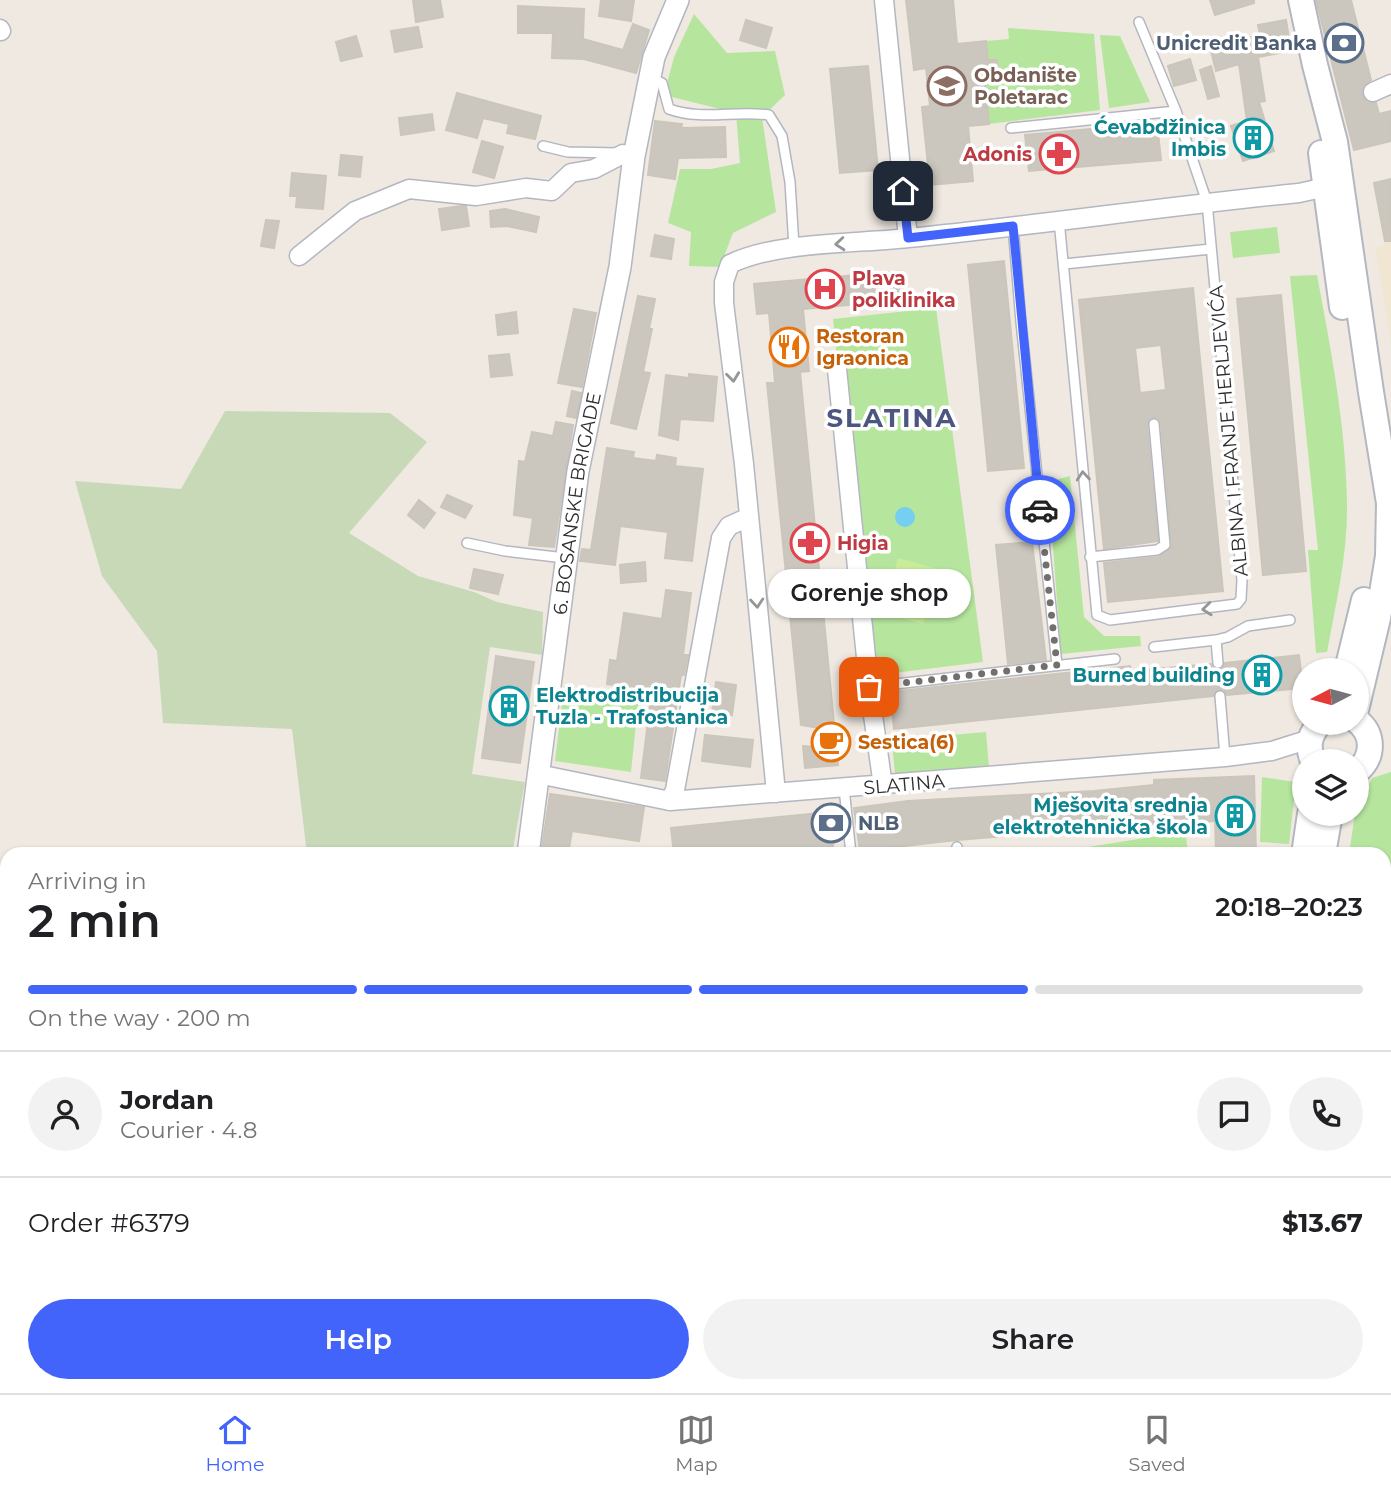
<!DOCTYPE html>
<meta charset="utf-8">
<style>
:root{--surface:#fff;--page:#f2f2f2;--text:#202124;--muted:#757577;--line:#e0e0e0;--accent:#4264fb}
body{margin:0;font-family:Montserrat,sans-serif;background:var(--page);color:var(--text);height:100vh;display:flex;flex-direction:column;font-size:26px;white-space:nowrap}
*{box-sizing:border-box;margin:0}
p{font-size:23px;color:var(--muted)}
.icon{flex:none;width:38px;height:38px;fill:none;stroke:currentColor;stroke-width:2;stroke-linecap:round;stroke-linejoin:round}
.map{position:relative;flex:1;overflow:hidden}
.drawer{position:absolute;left:0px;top:847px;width:1391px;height:546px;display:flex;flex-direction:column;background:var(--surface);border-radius:21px 21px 0 0;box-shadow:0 2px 5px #0004}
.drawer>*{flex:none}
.needle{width:46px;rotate:264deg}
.fabs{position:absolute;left:1292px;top:658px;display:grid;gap:14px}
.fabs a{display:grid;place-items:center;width:77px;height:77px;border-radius:50%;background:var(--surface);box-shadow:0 2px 5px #0004;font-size:35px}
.pin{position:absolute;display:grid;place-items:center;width:60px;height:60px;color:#fff;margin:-30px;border-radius:14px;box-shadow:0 4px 10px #0006}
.courier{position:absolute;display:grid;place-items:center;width:70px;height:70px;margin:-35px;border:5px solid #4264fb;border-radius:50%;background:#fff;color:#222;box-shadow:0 2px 9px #0007}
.bubble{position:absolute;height:49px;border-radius:24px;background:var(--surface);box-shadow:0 2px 5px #0004;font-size:23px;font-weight:600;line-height:49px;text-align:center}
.head em{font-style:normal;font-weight:600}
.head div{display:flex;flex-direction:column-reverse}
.head{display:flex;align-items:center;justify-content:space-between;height:119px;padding:0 28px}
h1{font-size:46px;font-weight:600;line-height:52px}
.bar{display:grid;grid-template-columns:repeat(4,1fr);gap:10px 7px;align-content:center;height:84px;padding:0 28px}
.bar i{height:9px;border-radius:5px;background:var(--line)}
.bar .active{background:var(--accent)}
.bar p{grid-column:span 4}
.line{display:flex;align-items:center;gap:18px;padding:0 28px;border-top:2px solid var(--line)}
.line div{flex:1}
.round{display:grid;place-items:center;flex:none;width:74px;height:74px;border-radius:37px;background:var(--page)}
.cta{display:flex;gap:14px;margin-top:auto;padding:14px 28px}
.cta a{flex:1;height:80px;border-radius:42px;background:var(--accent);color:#fff;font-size:28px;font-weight:600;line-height:80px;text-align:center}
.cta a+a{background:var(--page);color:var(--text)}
.tabs{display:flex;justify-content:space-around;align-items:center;height:98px;border-top:2px solid var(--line);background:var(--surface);font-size:19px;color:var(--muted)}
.tabs a{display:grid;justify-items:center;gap:4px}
.tabs .active{color:var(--accent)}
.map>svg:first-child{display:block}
</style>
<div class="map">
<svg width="1391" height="1393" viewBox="0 0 1391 1393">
<rect width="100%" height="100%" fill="#efe9e1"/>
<path fill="#f0e6d1" d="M1391,219v125l-15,-96 9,-2 -4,-25z"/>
<path fill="#b6e59e" d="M694,14l33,39 48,-2 10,44 -23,22 14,95 -43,21 -13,34 -31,-1 2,-34 -23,-9 12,-54h31l29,-6 -4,-50 -72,-18 10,-38z
M1008,28l86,6 6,76 -111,14 -2,-23 -19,2 -1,-19 32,-3 -2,-21h-9l-2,-19 23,-2z
M1100,35l20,1 30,66 -41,6z
M1277,227l3,26 -47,5 -3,-26z
M1317,275c14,75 29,152 30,228 1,50 -11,100 -20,149l-11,1 -8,-103h10l-28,-274z
M936,308l47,354 -114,14 -36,-357z
M1070,476l14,141 20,19h36l1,10 -80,8 -13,-172z
M564,686l75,9 -8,77 -76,-11z
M986,732l3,35 -94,8 -3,-35z
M1391,772v284h-7v-202h-35l6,-40 17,-36z
M1262,777l34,5 -7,62 -29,-2z
M1186,836l2,18h-144l107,-17z
M7,1317v69h114l5,7h-126v-75z
M138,1386h55l-1,7h-62z"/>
<path fill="#c8d9b8" d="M225,411l165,2 37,29 -78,91 69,43 56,16 23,10 46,10 -1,43 -52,-8 -18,127 53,8 -13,72h-205l-15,-125 -129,-6 -6,-72 -55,-75 -27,-95 106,8z"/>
<path fill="#c9ec9a" d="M898,558l40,11 -15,55 -40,-11z
M937 590a16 16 0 1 1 32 0a16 16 0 1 1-32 0Z
M792,1386h361l25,7h-389z"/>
<path fill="#75cff0" d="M895 517a10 10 0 1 1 20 0a10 10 0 1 1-20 0Z"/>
<path fill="#cbc7bf" stroke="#cbc5ba" stroke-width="2" fill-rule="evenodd" d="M413,0h27l3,17 -27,5z
M601,0h33l-3,21 -32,-5z
M906,0h47l4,44 29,-3 2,19h9l2,21 -14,2 4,41 -21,2 5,55 -43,4 -8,-78 8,-1 -4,-38 -12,2z
M1210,0h44v3l-39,12z
M1316,0h35l20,80 -8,6 -1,10 5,6 9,1 3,11 12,-3v30l-37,9z
M518,6l66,3 -1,30 40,11 10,-26 16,6 -13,43 -52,-14 -32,-1 1,-25h-35z
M746,20l26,8 -6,20 -26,-8z
M1286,20l5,31 -33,6 7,44 -6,1 15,49 -31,10 -12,-35 16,-5 -8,-57 -23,7 -5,-20 27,-9 -1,-2 23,-5 -2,-10z
M418,27l4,20 -27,5 -4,-21z
M356,36l6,20 -21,5 -5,-19z
M1190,59l6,21 -22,6 -6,-20z
M868,66l10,104 -38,3 -10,-104z
M1211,66l8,30 -11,3 -8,-29z
M457,93l84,23 -6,23 -28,-6 2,-9 -26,-6 -6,20 -31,-8z
M432,114l2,16 -33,5 -2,-17z
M655,121l27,3 -1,4 44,-1 1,30 -48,1 -3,21 -27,-4z
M1157,123l4,37 -132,11 -4,-36z
M482,141l21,6 -9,31 -21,-6z
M341,155l21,2 -2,20 -21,-2z
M292,173l34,3 -3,33 -27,-2 1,-11h-7z
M1391,179v62h-6l-11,-58z
M461,206h5l3,20 -27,4 -3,-21z
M505,209l34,8 -3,15 -29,-6 -16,1 -1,-16z
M266,220l13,1 -5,27 -13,-2z
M655,235l19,4 -3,20 -20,-3z
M1004,261l20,207 -36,3 -20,-206z
M901,271l3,29 -101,9 6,62 -9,1 38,393 -33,3 -2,-22 14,1 2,-19 -18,-3 -34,-342h8l-6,-70 -12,1 -3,-30z
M1193,288l30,303 -115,11 -4,-39 54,-6 14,-10 -11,-124 -3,-5 -5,-1 -6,8 11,116 -54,8 -25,-249zM1161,345l5,45 -26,3 -5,-45z
M1281,295l25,276 -43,4 -26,-276z
M638,296l17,3 -6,30h3l-9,43 7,1 -14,56 -25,-6z
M574,309l22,4 -14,74 -24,-4z
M516,312l2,21 -20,2 -2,-20z
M509,354l3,21 -21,2 -2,-21z
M689,374l28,3 -4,44 -33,-2 -2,21 -19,-5 7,-60 23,3z
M572,391l9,2 -5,25 -9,-2z
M556,422l17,3 -19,122 -25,-2 4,-27 -19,-3 5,-54 6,1 7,-30 21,4z
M607,448l27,4 -1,6 23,3 1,-6 19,3 -1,8 28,3 -11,92 -27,-3 3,-26 -48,-6 -5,39 -35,-4 2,-12 9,1z
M447,495l25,11 -7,12 -24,-11z
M419,500l16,13 -11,15 -16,-13z
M1032,542l14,118 -38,4 -12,-119z
M645,562l1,19 -25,2 -1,-18z
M474,569l29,6 -5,19 -28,-6z
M666,590l25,3 -8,62h5l-4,20h-3l-16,106 -24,-3 11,-89 -45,-5 3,-24 7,1 7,-48 38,6z
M1299,655l4,33 -76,7 -3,-5 -5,-1 -6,7 -319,33 -4,-37 240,-26 1,5 80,-7 3,5 5,1 6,-7z
M496,656l38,6 -14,101 -38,-5z
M716,682l20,3 -4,30 -20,-3z
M705,735l48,5 -3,27 -48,-6z
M1254,776l2,78h-40l-1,-33 -59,3 -199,16 -97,11 -6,-43 54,-7 186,-10 60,-6v-5z
M550,794l94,13 -5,34 -67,-10 -4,23h-27z
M829,812l5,42h-160l-3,-26z"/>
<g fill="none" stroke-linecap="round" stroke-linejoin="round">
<defs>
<path id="service" d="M651,78l11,5 7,26c33,12 67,1 100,6l13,21 8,46 4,65
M1011,128l165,-17
M543,146l25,6 50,1
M1059,220l38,395 13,5 127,-16 4,-5 1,-19 -35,-378 -31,-91 -37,-89
M1013,226l8,96 36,343
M1064,264l147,-15
M467,543l38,8 60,7
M1090,557l67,-7 8,-5 -11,-121
M1216,640l2,23
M1154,647l62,-7 12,-3 20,-11 42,-6
M869,687l246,-28
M1220,696l5,61
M844,788l7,66
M957,847l1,7
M895,854h15
M779,1393l3,-7"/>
<path id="minor" d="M884,0l24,238
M0,29l1,2
M1373,92l18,-8
M299,256l56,-45 54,-22 67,7 50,-8 26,3 19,-18 23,-4 29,-15 11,2
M837,369l32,318 14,99
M538,774l132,27 555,-44 47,-6 38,-12
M776,793l-32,-329 -20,-161v-21l6,-18c48,-23 125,-20 178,-26 131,-13 260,-32 391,-45l36,-8
M670,801l5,-11 46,-252 8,-12 20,-9
M0,1148l5,-19
M291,1393v-7
M339,1393l99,-4
M524,1393l2,-7"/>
<g id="tertiary">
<path id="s1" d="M528,854l50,-383 42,-204 14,-111 20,-99 24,-57"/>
<path d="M0,1041h7"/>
</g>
<path id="secondary" d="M1301,0l14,65 20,77 36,250 18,111 -1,53 -10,62 -22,92
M1321,153l21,154
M1347,670l17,-70
M1356,720c19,14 18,38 0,52
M1313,761c-6,-14 -4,-26 7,-38
M1304,854l6,-40
M1323,854l7,-40
M1338,1386l2,7"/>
</defs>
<use href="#service" stroke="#b4b7c1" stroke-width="12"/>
<use href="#minor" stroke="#b4b7c1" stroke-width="21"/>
<use href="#tertiary" stroke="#b4b7c1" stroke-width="24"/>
<use href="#secondary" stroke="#b4b7c1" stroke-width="28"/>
<use href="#service" stroke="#fff" stroke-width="9"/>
<use href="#minor" stroke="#fff" stroke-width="18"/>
<use href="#tertiary" stroke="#fff" stroke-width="21"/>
<use href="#secondary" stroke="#fff" stroke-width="24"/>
</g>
<defs><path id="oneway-chevron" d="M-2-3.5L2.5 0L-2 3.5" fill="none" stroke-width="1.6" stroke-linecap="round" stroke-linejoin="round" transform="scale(1.75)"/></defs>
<g stroke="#969696">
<use href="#oneway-chevron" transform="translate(840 244) rotate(175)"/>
<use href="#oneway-chevron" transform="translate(733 377) rotate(83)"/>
<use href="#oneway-chevron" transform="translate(1083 476) rotate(-95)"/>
<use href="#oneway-chevron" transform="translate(757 603) rotate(85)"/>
<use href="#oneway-chevron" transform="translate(1207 609) rotate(174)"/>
</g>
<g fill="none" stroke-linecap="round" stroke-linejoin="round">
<path stroke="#726f6d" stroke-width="7" stroke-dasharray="0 12.6" d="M869,687l188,-22 -17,-155"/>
<path stroke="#4264fb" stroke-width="9" d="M903,191l5,47 105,-12 27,284"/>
</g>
<defs>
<symbol id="bank-ring" viewBox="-11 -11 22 22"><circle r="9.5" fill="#fff" stroke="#5c6f8a" stroke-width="1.5"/><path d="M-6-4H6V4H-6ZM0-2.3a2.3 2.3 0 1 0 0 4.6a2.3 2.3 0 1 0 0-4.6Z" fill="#5c6f8a"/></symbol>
<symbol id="school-ring" viewBox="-11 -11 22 22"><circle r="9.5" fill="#fff" stroke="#8d6e63" stroke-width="1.5"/><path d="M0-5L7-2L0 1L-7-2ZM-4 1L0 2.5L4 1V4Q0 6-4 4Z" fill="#8d6e63"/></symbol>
<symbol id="building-ring" viewBox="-11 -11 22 22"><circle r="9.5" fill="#fff" stroke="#0f9aa8" stroke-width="1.5"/><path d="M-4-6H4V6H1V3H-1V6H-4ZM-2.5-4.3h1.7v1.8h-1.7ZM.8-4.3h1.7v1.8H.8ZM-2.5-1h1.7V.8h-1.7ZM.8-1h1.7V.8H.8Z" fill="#0f9aa8"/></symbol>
<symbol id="pharmacy-ring" viewBox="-11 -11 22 22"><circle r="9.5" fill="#fff" stroke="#e0444e" stroke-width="1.5"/><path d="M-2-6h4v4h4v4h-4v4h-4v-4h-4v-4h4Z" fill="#e0444e"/></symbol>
<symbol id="hospital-ring" viewBox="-11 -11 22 22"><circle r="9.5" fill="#fff" stroke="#e0444e" stroke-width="1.5"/><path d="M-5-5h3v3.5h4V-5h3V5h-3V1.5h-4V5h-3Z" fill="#e0444e"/></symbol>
<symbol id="restaurant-ring" viewBox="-11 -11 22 22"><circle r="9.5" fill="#fff" stroke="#e8710a" stroke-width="1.5"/><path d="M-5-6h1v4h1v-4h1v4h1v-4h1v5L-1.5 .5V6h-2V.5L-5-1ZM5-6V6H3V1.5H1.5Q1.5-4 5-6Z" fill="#e8710a"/></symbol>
<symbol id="cafe-ring" viewBox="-11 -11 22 22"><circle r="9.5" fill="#fff" stroke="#e8710a" stroke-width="1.5"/><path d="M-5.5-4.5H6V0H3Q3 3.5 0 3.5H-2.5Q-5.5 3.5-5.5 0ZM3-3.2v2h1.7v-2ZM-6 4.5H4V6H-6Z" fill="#e8710a"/></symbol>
</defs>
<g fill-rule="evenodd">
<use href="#bank-ring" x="1322" y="21" width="44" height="44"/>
<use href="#school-ring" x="925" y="64" width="44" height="44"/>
<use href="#building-ring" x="1231" y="116" width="44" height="44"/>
<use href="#pharmacy-ring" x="1037" y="132" width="44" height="44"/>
<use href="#hospital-ring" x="803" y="267" width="44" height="44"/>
<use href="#restaurant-ring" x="767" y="325" width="44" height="44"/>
<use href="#pharmacy-ring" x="788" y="521" width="44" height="44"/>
<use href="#building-ring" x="1240" y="653" width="44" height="44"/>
<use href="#building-ring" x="487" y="684" width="44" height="44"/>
<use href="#cafe-ring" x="809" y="720" width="44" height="44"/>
<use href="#building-ring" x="1213" y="794" width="44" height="44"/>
<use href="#bank-ring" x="809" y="801" width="44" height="44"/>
</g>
<g text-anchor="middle" stroke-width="7" stroke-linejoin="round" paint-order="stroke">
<g font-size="19" font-weight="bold" fill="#4e5e75" stroke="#fff" text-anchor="end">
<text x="1317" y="50">Unicredit Banka</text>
<text x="858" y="830" text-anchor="start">NLB</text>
</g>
<g font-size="19" font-weight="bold" fill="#785e54" stroke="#fff" text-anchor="start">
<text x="974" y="82">Obdanište<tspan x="974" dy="22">Poletarac</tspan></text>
</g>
<g font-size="19" font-weight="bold" fill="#0d838f" stroke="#fff" text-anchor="end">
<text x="1226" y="134">Ćevabdžinica<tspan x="1226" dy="22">Imbis</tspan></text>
<text x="1235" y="682">Burned building</text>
<text x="536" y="702" text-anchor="start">Elektrodistribucija<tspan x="536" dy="22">Tuzla - Trafostanica</tspan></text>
<text x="1208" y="812">Mješovita srednja<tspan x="1208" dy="22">elektrotehnička škola</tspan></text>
</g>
<g font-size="19" font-weight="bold" fill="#be3a42" stroke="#fff" text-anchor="start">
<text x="1032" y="161" text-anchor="end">Adonis</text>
<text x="852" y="285">Plava<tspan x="852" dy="22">poliklinika</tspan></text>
<text x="837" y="550">Higia</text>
</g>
<g font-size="19" font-weight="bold" fill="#c56008" stroke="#fff" text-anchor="start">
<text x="816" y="343">Restoran<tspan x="816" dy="22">Igraonica</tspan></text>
<text x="858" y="749">Sestica(6)</text>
</g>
<g font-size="19" fill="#2e2e2e" stroke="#fff">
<text transform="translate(1228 431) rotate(-95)" y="7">ALBINA I FRANJE HERLJEVIĆA</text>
<text dy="7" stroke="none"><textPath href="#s1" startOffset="354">6. BOSANSKE BRIGADE</textPath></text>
<text transform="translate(904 784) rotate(-5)" y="7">SLATINA</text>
</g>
<g font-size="26" font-weight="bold" letter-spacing="2" fill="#4d5680" stroke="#fff">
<text x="892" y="427">SLATINA</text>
</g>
</g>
</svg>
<div class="fabs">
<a><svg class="needle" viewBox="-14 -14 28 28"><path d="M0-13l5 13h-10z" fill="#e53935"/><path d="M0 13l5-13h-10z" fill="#757577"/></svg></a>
<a><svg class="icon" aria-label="layers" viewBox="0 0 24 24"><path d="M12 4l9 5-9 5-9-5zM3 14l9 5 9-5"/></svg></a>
</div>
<div class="pin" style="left:869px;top:687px;background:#ea580c"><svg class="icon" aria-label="bag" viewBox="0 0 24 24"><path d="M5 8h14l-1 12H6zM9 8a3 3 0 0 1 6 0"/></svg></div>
<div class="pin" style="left:903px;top:191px;background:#1f2937"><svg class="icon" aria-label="home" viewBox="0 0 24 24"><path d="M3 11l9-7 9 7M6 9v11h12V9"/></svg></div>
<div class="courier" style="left:1040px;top:510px"><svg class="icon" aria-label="car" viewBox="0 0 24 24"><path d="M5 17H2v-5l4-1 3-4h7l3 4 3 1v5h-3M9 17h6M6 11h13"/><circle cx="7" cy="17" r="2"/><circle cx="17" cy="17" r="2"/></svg></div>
<div class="bubble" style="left:768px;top:569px;width:203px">Gorenje shop</div>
<section class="drawer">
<div class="head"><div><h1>2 min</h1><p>Arriving in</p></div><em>20:18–20:23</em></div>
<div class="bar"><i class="active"></i><i class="active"></i><i class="active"></i><i></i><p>On the way · 200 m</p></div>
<div class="line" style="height:126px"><a class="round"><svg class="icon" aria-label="person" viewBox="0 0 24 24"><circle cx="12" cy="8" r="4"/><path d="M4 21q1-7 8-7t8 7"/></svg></a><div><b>Jordan</b><p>Courier · 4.8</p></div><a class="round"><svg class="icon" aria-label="chat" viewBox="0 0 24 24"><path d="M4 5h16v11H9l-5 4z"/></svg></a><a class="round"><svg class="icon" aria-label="phone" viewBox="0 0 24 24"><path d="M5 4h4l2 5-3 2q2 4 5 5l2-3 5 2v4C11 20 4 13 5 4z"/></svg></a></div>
<div class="line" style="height:91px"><div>Order #6379</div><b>$13.67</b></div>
<div class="cta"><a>Help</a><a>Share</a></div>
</section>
</div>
<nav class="tabs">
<a class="active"><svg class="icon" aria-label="home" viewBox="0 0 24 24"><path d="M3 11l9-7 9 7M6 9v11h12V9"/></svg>Home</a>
<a><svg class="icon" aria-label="map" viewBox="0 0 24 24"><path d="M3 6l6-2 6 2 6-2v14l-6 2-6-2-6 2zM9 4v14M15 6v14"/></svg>Map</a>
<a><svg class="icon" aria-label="saved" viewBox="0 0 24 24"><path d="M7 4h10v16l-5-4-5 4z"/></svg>Saved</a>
</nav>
